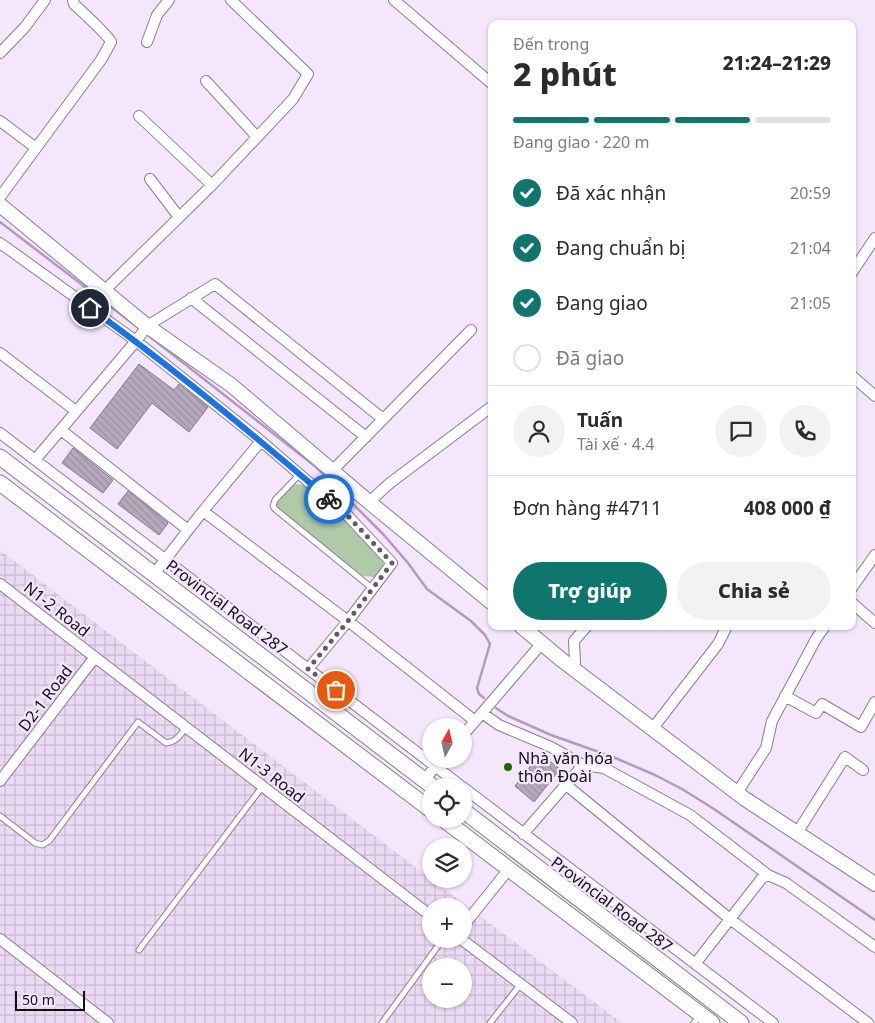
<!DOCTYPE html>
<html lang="vi">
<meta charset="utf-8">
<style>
:root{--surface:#fff;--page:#f2f2f3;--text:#2b2b33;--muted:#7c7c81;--line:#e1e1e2;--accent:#0f766e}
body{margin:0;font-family:"Noto Sans",sans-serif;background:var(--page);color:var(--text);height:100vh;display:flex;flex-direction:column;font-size:19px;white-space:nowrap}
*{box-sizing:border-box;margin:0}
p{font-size:16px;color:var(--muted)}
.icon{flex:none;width:28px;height:28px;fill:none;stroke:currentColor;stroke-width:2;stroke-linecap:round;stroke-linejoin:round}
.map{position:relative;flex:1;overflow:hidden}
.drawer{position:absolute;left:488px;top:20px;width:368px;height:610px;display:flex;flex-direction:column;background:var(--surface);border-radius:10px;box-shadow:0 1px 4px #0004}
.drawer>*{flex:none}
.needle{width:32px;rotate:8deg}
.fabs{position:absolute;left:422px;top:718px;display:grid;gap:10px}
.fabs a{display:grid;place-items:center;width:50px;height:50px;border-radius:50%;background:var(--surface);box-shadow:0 1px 4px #0004;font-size:25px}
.scale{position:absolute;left:15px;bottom:12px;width:70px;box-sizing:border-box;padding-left:5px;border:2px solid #130f15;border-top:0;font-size:14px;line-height:18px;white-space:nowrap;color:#130f15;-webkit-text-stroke:4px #f4e7fb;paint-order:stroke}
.pin{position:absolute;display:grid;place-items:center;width:42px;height:42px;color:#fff;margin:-21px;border:2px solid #fff;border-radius:50%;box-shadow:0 1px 5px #0007}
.courier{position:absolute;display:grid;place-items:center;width:50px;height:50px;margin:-25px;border:4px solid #1a73e8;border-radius:50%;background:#fff;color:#222;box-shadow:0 1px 6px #0007}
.head em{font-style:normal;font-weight:800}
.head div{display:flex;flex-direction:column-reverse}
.head{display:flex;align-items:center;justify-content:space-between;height:85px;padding:0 25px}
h1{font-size:32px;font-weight:800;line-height:38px}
.bar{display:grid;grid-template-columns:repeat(4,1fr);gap:8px 5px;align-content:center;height:60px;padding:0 25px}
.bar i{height:6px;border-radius:4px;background:var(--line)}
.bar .active{background:var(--accent)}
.bar p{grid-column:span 4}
.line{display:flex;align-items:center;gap:12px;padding:0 25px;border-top:1px solid var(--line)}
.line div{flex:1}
.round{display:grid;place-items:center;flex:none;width:52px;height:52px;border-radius:26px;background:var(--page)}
ol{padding:0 25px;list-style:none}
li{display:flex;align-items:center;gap:15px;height:55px}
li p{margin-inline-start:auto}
li .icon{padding:5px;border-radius:50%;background:var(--accent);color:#fff;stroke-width:4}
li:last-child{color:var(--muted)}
li i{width:28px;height:28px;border:2px solid var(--line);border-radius:50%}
.primary-button{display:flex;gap:10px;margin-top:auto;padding:10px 25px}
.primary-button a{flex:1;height:58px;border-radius:30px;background:var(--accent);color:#fff;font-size:20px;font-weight:800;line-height:58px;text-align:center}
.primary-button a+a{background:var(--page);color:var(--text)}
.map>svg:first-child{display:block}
</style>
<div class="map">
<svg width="875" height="1023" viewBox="0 0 875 1023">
<defs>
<pattern id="industrial-grid" width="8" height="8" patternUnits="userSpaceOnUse" patternTransform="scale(1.25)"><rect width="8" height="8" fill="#ebdaf4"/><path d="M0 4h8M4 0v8" fill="none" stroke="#c9bad0"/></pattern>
<pattern id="building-back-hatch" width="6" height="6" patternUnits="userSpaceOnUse" patternTransform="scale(1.25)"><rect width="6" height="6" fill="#b5aabc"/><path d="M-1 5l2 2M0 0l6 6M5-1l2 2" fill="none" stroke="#9b91a1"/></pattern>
</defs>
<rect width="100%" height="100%" fill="#f4e7fb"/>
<path fill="url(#industrial-grid)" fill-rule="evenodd" d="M0,550l431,329 191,144h-622zM431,906h33v33h-33zM431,966h33v33h-33z"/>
<path fill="#aecaa7" d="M296,484l11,2 50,46 27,29 -1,5 -9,11 -11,-1 -85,-64 -3,-8 13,-16z"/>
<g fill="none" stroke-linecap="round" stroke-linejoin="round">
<path stroke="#b498c3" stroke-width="2.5" d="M0,222l136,104
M149,336l167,131 67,67 25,29 19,26 44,32 14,14 5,9 -13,44 2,6 5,4
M496,708l12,8 43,19 62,22 42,18 27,14 32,20 161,111"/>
</g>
<path fill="url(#building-back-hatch)" stroke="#837889" d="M139,364l35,26 5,-6 29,23 -19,25 -37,-29 -35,46 -27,-21z
M73,448l40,32 -10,13 -41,-30z
M128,491l40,32 -9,12 -41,-31z
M540,754l20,15 -26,33 -19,-16z"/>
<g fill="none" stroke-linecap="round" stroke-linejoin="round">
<defs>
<path id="lane" d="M299,475l-24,25 -2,6 2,3 98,80
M0,816l35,27 7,2 7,-4 89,-119 28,21c11,-1 14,-8 20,-16
M139,950l123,-163
M382,1023l61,-84
M490,1023l30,-38
M694,1023l6,-8"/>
<path id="street" d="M394,0l97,83
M147,42l10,-27 12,-15
M0,53l25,-26 20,-27
M206,81l51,56
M139,116l73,69
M0,121l36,27
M150,179l29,38
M0,197l101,-137 10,-18c-2,-6 -30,-31 -37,-38l-1,-4
M0,243l136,98 125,100 -58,70 -49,63
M851,274l24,-36
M104,291l108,-106 81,-86 15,-25 -77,-74
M191,298l175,139
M0,353l76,58
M851,375l24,21
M61,430l127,100
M0,433l461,353
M261,441l87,75 44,47 -44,58 -40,48
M35,460l101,-119 11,-15 68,-42 168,135
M332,471l139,-141
M369,502l21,-19 101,-76
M203,511l145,110 127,100
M0,584l431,332
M851,589l24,-34
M851,602l24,21
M572,667l3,-4 -1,-22 13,-15
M785,696l31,17 6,-9 39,23 14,-25
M482,713l17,12 52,22 32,18
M653,728l65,-84 9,-18
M464,734l78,-91
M424,780l18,-21
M0,781l95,-124
M565,784l165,135 138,104
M464,788l309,235
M737,793l29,-45 6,-27 44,-82 9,-13
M797,833l48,-76 18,13
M523,834l60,-69 21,3 86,47 78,60
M464,925l45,-56
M0,939l108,84
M461,939l111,84
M695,964l67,-86 6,-3 18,8 89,64"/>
<path id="secondary" d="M0,205l147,121 84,59 138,117 122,100
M521,626l42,35 182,138 130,85"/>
<path id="primary" d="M0,457l432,329
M0,483l431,327
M464,811l277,212
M443,819l269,204"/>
</defs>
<use href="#lane" stroke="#897e8f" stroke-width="7"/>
<use href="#street" stroke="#897e8f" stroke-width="12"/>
<use href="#secondary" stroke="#897e8f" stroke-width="16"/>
<use href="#primary" stroke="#897e8f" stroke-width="17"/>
<use href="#lane" stroke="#fff" stroke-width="5"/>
<use href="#street" stroke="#fff" stroke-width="10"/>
<use href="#secondary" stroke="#fff" stroke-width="14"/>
<use href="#primary" stroke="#fff" stroke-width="15"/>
</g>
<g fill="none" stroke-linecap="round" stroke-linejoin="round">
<path stroke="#625b66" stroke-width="5" stroke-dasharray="0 9" d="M329,499l19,17 44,47 -44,58 -40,48 28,21"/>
<path stroke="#1a73e8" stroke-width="6" d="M90,308c82,59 161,125 239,191"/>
</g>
<circle fill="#1f6801" stroke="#f4e7fb" stroke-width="2" cx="508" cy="767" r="5"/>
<g text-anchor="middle" stroke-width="4.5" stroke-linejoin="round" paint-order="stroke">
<g font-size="16" fill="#130f15" stroke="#f4e7fb">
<text transform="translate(227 607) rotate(37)" y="6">Provincial Road 287</text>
<text transform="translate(57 609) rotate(38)" y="6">N1-2 Road</text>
<text transform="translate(45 698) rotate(-53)" y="6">D2-1 Road</text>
<text transform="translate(272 775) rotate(38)" y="6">N1-3 Road</text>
<text transform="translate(612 904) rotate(37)" y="6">Provincial Road 287</text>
</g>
<g font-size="16" fill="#130f15" stroke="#f4e7fb" text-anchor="start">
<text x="518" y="764">Nhà văn hóa<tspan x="518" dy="18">thôn Đoài</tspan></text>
</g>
</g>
</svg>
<div class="fabs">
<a><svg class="needle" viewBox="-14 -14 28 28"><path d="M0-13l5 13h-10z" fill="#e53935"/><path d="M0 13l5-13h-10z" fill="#7c7c81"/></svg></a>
<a><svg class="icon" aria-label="locate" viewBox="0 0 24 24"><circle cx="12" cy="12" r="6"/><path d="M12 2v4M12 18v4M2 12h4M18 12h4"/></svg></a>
<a><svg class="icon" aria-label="layers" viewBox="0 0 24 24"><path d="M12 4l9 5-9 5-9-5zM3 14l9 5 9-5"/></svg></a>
<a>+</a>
<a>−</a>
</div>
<div class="scale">50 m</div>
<div class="pin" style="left:336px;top:690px;background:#ea580c"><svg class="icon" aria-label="bag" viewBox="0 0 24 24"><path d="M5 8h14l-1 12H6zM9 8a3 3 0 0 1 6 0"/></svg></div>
<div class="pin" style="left:90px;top:308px;background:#1f2937"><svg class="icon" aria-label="home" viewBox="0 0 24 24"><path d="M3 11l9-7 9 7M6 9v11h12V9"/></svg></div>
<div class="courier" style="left:329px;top:499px"><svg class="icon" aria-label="bike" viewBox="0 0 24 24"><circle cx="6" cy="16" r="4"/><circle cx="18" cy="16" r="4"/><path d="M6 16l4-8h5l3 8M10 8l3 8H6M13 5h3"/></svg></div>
<section class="drawer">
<div class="head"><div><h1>2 phút</h1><p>Đến trong</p></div><em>21:24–21:29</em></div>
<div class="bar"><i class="active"></i><i class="active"></i><i class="active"></i><i></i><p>Đang giao · 220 m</p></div>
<ol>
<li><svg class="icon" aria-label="check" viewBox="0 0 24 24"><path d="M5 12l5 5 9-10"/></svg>Đã xác nhận<p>20:59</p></li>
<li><svg class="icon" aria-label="check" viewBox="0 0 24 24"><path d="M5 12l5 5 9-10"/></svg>Đang chuẩn bị<p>21:04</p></li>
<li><svg class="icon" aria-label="check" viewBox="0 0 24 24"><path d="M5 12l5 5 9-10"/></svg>Đang giao<p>21:05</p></li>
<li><i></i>Đã giao</li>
</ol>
<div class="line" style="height:90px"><a class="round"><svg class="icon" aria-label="person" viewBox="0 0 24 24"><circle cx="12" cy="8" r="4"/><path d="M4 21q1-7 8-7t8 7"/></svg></a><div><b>Tuấn</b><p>Tài xế · 4.4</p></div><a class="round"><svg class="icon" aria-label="chat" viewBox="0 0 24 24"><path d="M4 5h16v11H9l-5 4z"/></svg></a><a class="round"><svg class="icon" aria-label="phone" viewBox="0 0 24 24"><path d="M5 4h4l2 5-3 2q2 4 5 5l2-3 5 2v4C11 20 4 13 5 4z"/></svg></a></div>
<div class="line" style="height:65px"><div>Đơn hàng #4711</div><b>408 000 ₫</b></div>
<div class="primary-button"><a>Trợ giúp</a><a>Chia sẻ</a></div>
</section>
</div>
